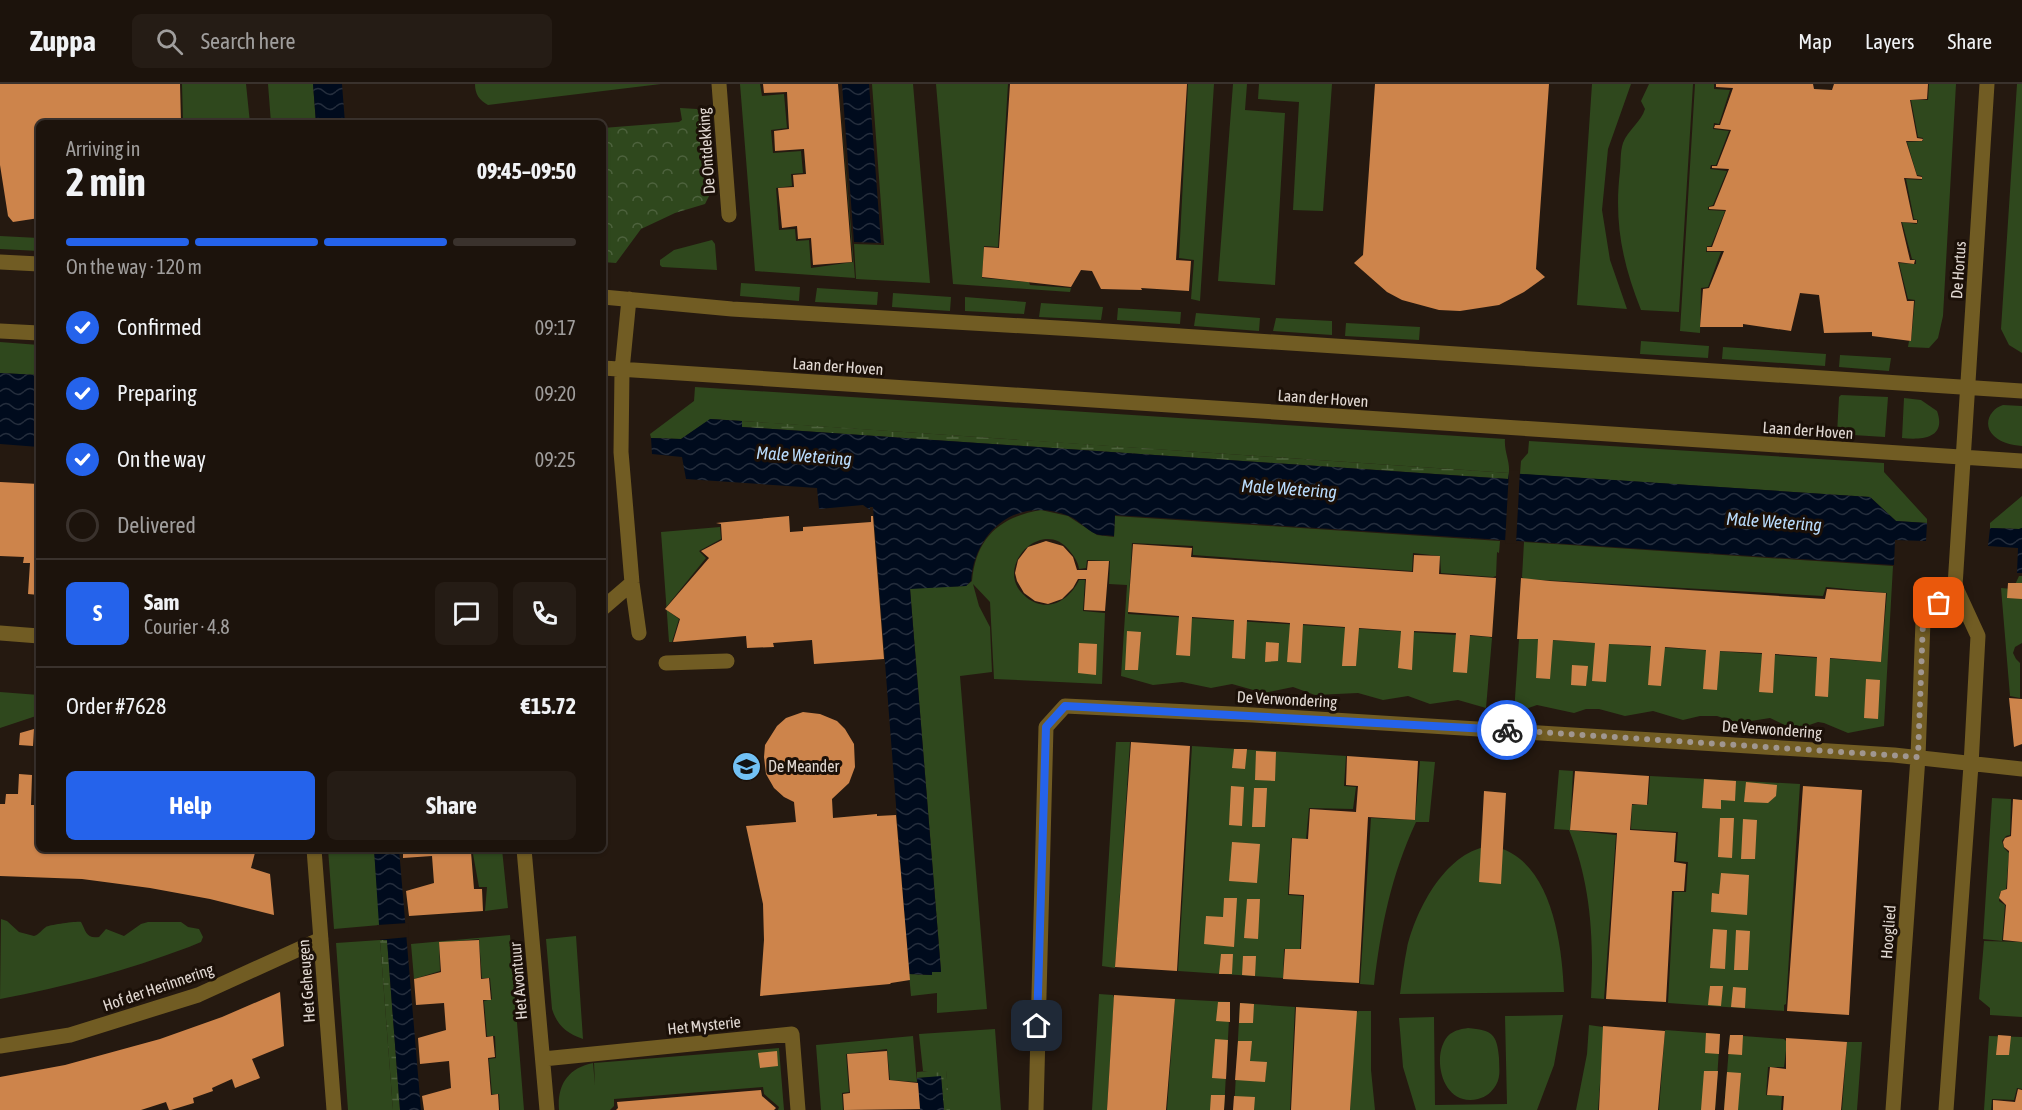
<!DOCTYPE html>
<meta charset="utf-8">
<style>
:root{--surface:#1c130c;--page:#251c15;--text:#f1f3f6;--muted:#a09e9d;--line:#3a322d;--accent:#2563eb}
body{margin:0;font-family:"Asap Condensed",sans-serif;background:var(--page);color:var(--text);height:100vh;display:flex;flex-direction:column;font-size:22px;white-space:nowrap}
*{box-sizing:border-box;margin:0}
p{font-size:20px;color:var(--muted)}
.icon{flex:none;width:33px;height:33px;fill:none;stroke:currentColor;stroke-width:2;stroke-linecap:round;stroke-linejoin:round}
.map{position:relative;flex:1;overflow:hidden}
.sheet{position:absolute;left:36px;top:36px;width:570px;height:732px;display:flex;flex-direction:column;background:var(--surface);border-radius:9px;box-shadow:0 2px 4px #0004,0 0 0 2px var(--line)}
.sheet>*{flex:none}
.pin{position:absolute;display:grid;place-items:center;width:51px;height:51px;color:#fff;margin:-26px;border-radius:12px;box-shadow:0 3px 9px #0006}
.courier{position:absolute;display:grid;place-items:center;width:60px;height:60px;margin:-30px;border:4px solid #2563eb;border-radius:50%;background:#fff;color:#222;box-shadow:0 2px 8px #0007}
.headline em{font-style:normal;font-weight:700}
.headline div{display:flex;flex-direction:column-reverse}
.headline{display:flex;align-items:center;justify-content:space-between;height:102px;padding:0 30px}
h1{font-size:39px;font-weight:700;line-height:45px}
.bar{display:grid;grid-template-columns:repeat(4,1fr);gap:9px 6px;align-content:center;height:72px;padding:0 30px}
.bar i{height:8px;border-radius:4px;background:var(--line)}
.bar .active{background:var(--accent)}
.bar p{grid-column:span 4}
.line{display:flex;align-items:center;gap:15px;padding:0 30px;border-top:2px solid var(--line)}
.line div{flex:1}
.round{display:grid;place-items:center;flex:none;width:63px;height:63px;border-radius:9px;background:var(--page)}
ol{padding:0 30px;list-style:none}
li{display:flex;align-items:center;gap:18px;height:66px}
li p{margin-inline-start:auto}
li .icon{padding:6px;border-radius:50%;background:var(--accent);color:#fff;stroke-width:4}
li:last-child{color:var(--muted)}
li i{width:33px;height:33px;border:3px solid var(--line);border-radius:50%}
.action{display:flex;gap:12px;margin-top:auto;padding:12px 30px}
.action a{flex:1;height:69px;border-radius:9px;background:var(--accent);color:#fff;font-size:24px;font-weight:700;line-height:69px;text-align:center}
.action a+a{background:var(--page);color:var(--text)}
header{display:flex;align-items:center;gap:36px;box-sizing:border-box;height:84px;padding:0 30px;background:var(--surface);border-bottom:2px solid var(--line)}
header strong{font-size:28px}
nav{display:flex;gap:33px;margin-inline-start:auto;font-size:21px}
.search{width:420px;height:54px;background:var(--page);display:flex;align-items:center;gap:15px;box-sizing:border-box;padding:0 21px;border-radius:9px;color:var(--muted);font-size:22px}
.map>svg:first-child{display:block}
</style>
<header>
<strong>Zuppa</strong>
<div class="search"><svg class="icon" aria-label="search" viewBox="0 0 24 24"><circle cx="10" cy="10" r="6"/><path d="M15 15l6 6"/></svg>Search here</div>
<nav><a>Map</a><a>Layers</a><a>Share</a></nav>
</header>
<div class="map">
<svg width="2022" height="1026" viewBox="0 0 2022 1026">
<defs>
<pattern id="forest-crowns" width="20" height="18" patternUnits="userSpaceOnUse" patternTransform="scale(1.5)"><rect width="20" height="18" fill="#2f481d"/><path d="M2 6a3 3 0 1 1 6 0M12 15a3 3 0 1 1 6 0" fill="none" stroke="#4d623d"/></pattern>
<pattern id="wetland-marsh" width="20" height="14" patternUnits="userSpaceOnUse" patternTransform="scale(1.5)"><rect width="20" height="14" fill="#2f481d"/><path d="M1 5h8M5 5V1M11 12h8M15 12V8" fill="none" stroke="#4d623d"/></pattern>
<pattern id="water-waves" width="16" height="10" patternUnits="userSpaceOnUse" patternTransform="scale(1.5)"><rect width="16" height="10" fill="#000b1d"/><path d="M0 5q4-4 8 0t8 0" fill="none" stroke="#252e3d"/></pattern>
</defs>
<rect width="100%" height="100%" fill="#251910"/>
<path fill="#2f481d" d="M182,0h64l4,39h-67z
M268,0h45l3,39h-45z
M475,0h186l-173,21c-9,-5 -13,-11 -13,-21z
M740,0h20l2,12 22,-2 3,34 -16,2 2,23 28,-2 2,22 -12,1 1,12 -16,2 3,42 16,-1 1,12 13,-1 2,28 42,-6 -14,-178 16,194 -100,-7z
M872,0h41l17,199 -74,-4 -2,-35 30,1z
M936,0h72l-10,163 -14,-1 -2,32 47,4 1,3 41,3 -1,4 -117,-8z
M1188,0h26l-14,217 -9,-2 3,-39 -15,-2z
M1233,0h14l-2,26 40,3 -10,172 -57,-4z
M1259,0h73l-9,127 -30,-1 6,-108 -41,-3z
M1592,0h39l-23,65 -6,61 8,50 17,49 -50,-4z
M1649,0h44l-14,228 -38,-2c-19,-48 -27,-88 -21,-139 1,-9 0,-19 3,-28 5,-13 18,-21 22,-34l-4,-8z
M1695,0h19v5l16,1 -11,34 -5,-1 -1,6 16,2 -13,34h-5l-1,4 17,2 -14,34 -5,2v3l17,1 -14,35h-4l-1,6h15l-13,35 -7,1 -1,45 -20,-2z
M1929,0h27l-13,232 -5,22 -9,10 -21,-1 1,-6h2l4,-41 -7,-1 -9,-36 17,1v-4l-4,-1 -10,-37 15,2 1,-4 -4,-1 -8,-40 16,1v-4l-5,-1 -10,-33 16,-1v-3l-5,-1 -7,-37h17z
M2017,0h5v269l-13,-8 -8,-16z
M0,152l39,2v13l-39,-2z
M712,156l3,4 2,26 -55,-3 -2,-2v-5l14,-10z
M741,199l59,4 -1,14 -59,-5z
M817,204l61,4 -1,13 -62,-3z
M893,209l58,4 -1,14 -58,-4z
M965,213l61,5 -2,12 -59,-3z
M1041,219l62,4 -2,13 -62,-3z
M1118,224l63,4 -1,12 -63,-4z
M1196,229l64,5 -1,13 -65,-5z
M1276,234l56,3v14l-59,-4z
M1346,239l74,4 -1,13 -74,-4z
M1641,257l68,5 -1,12 -68,-4z
M0,258l39,3v30l-39,-2z
M1723,263l103,7 -1,12 -103,-7z
M1840,271l51,3 -2,13 -50,-4z
M695,303l810,52c-1,13 5,21 4,34l-798,-54 -30,20 -30,-1 -1,-4 44,-33z
M1841,311l47,2 -3,40 -48,-3 2,-37z
M1904,314l17,2 16,11c10,28 -16,29 -35,27z
M2003,321l19,1v40c-11,-1 -20,-3 -28,-10 -12,-11 -4,-27 9,-31z
M1529,357l355,22v9l43,47v4l-31,-2 -26,-24 -350,-23 1,-13 7,-8z
M2022,412v32l-3,1 -29,-1v-5z
M1041,426l27,6 29,19 17,2 1,-21 385,25 -1,12 -2,-1 -1,24 -3,1 -52,-4 -1,-17 -27,-3 -1,18 -219,-16v-9l-61,-3 -4,71 361,23 3,1 -6,70 -28,-8 -28,4 -22,-8 -25,4 -25,-7 -43,2 -22,-8 -29,6 -32,-9 -21,4 -29,-6 -29,3 -32,-9 6,-91 -18,-1 1,-23 -23,-1 -1,8 -7,1c-1,-8 -6,-14 -11,-20 -27,-32 -77,20 -42,48 21,17 43,4 53,-17h6l-2,31 22,2 -3,71 -108,-5 -4,-77 -17,-18 6,22 11,21 2,45 -32,4 27,333 -50,4v-20l-26,3 -2,-22 22,1v-3l10,-1 -31,-383 56,-2 6,-5c4,-43 27,-64 69,-71z
M720,443l1,12 -22,12 7,7 -39,48 1,5 11,8 -7,23h-3l-8,-110z
M1524,458l369,24 -9,160 -36,7 -24,-10 -6,-1 -23,8 -25,-12 -32,5 -21,-7h-17l-17,4 -30,-9 -28,5 -26,-7h-13l-12,4 -37,-8 -23,8 5,-74 2,-1 360,24 6,-69 -61,-6 -3,9 -299,-17 -2,-2z
M2019,492h3v67l-7,4 -2,6 3,6 4,4v35l-10,-2 -9,-108 12,1z
M0,608l39,3v20l-39,13z
M1116,658h14l-15,226 -13,-2z
M1192,662l154,10 -2,30 12,1 -3,22 -44,-1 -3,31 -15,-1 -3,57 15,1 -3,53h-16l-1,29 -105,-7z
M1420,677l15,1 -6,60h-13c-25,54 -35,104 -42,163l-14,-1 11,-166 44,2z
M1559,686l14,1 -3,59 46,5 -12,164 -13,-1c3,-58 0,-115 -22,-168l-15,-1z
M1650,692l150,8 -14,220 -2,1v6l-116,-8 6,-111h12l2,-30 -12,-1 2,-29 -47,-3 1,-24 16,-1z
M1992,714l19,1 -1,36 -4,1 -4,5 2,7 5,5 -3,36 -6,3 -1,9 6,4 -3,36 -19,-2z
M1492,762c59,11 70,96 72,146l-164,2c2,-16 4,-31 7,-46 9,-39 40,-99 85,-102z
M328,765h46l6,76 -46,4z
M481,765h21l6,59 -23,3 2,-24h-8l-6,-33 8,-1z
M1,835l6,2 12,11 15,4c6,-2 7,-6 12,-9 3,-2 31,-6 35,-5 5,9 5,17 18,15l7,-8 18,7 17,-12 7,-2h33l7,5 11,2 4,8 -2,5 -12,5c-61,23 -124,40 -189,52z
M510,851l14,175h-24l-1,-16h-7l-3,-35 7,-1 -1,-22h-8l-3,-35 8,-2 -2,-21h-8l-3,-39 -40,4 1,28 -26,8 -3,-35z
M576,852l7,103c-17,-6 -26,-14 -31,-30l-6,-70z
M380,856l13,170h-45l-12,-167z
M1984,857l38,1v75l-32,-2v-7l-11,-9z
M1099,910l14,1 1,3 -7,112h-15z
M1175,915l55,3 -6,108h-57z
M1240,919l55,4 -5,103h-56z
M1358,927h13v59l4,40h-25l6,-96z
M1563,931l-9,50 -17,45h-121l-13,-43 -4,-49 35,-1 1,88 72,-1 -2,-88z
M1589,941l14,2 1,3 -6,80h-22l11,-56z
M1468,944c24,2 29,6 31,30 0,10 2,18 -3,27 -4,7 -10,12 -18,14 -38,9 -48,-48 -28,-65 6,-4 11,-5 18,-6z
M995,945l6,81h-52l-3,-39h-23l-4,-37z
M1665,946l55,4 -5,76h-56z
M1730,951l54,4 3,3 -3,25h-16l-2,28 16,1 -1,14h-57z
M913,952l4,46 -27,-2 -3,-31 -41,5 3,38 -7,1 1,17h-22l-5,-65z
M1989,952l33,1v52l-5,-1 -3,12 -22,-1 -1,11h-7z
M1847,958h15l-5,68h-15z
M779,964l5,62h-6l1,-3 -15,-13 -1,-7 -149,12v7l-4,4h-51c-2,-25 9,-42 34,-47l2,22 -1,-22z"/>
<path fill="url(#forest-crowns)" d="M680,24l17,1 8,12 6,71 -6,12 -30,9 -34,16 -25,34 -13,-1v-134l76,-6 3,-2z"/>
<path fill="url(#wetland-marsh)" d="M742,337l767,52v6l-767,-52z
M387,855l13,171h-7l-13,-170z
M939,986h7l4,40h-6l-3,-33 -24,1v-6z"/>
<path fill="url(#water-waves)" d="M313,0h29l3,39h-29z
M842,0h27l12,159 -27,-1z
M0,289l39,2v72l-39,-3z
M710,335l32,2v6l766,52 1,-6 361,24 26,24 31,2 -1,18 -31,-1 -1,25 -779,-50 -1,21c-6,-1 -13,0 -18,-2 -10,-4 -17,-14 -27,-18 -51,-20 -94,13 -98,65l-5,5 -56,3 31,383h-9v3l-23,-1 -36,-467h-3v3l-7,-5 -44,4 -2,-21 -131,-9 -4,-22 -30,-3 -1,-16 30,1z
M1990,444l29,1 3,-1v45h-5l1,-25 -30,-2z
M374,765h25l22,261h-21l-13,-170h-7z
M941,992l3,34h-24l-3,-32z"/>
<path fill="#251910" d="M1509,386l11,1 -4,73 -11,-1z
M408,839l1,14 -32,3v-15z"/>
<path fill="#cd844b" d="M0,0h180l1,39h-142v95l-26,4 -5,-6 -8,-51z
M763,0h75l14,178 -39,3 -2,-27 -13,1 -1,-13 -15,2 -4,-40 16,-1 -1,-12 13,-1 -2,-25 -29,2 -1,-20 15,-2 -2,-37 -23,1z
M1010,0h177l-11,176 15,1 -2,30 -48,-3 1,2 -41,-1 -9,-18 -11,-1 -10,17 -89,-10 2,-30 15,1z
M1375,0h174l-13,185 9,8 -21,15 -25,13 -39,6 -21,-1 -37,-10 -15,-8 -33,-29 9,-8z
M1716,0h97l1,5 18,1 2,-6h94l-1,15 -17,1 7,38 6,1 -1,2h-16l11,35 5,1v2l-18,-1 9,42h4v3l-16,-1 9,38h5l-1,4 -16,-2 9,39h7l-3,40 -39,-5v-4l-48,1 -5,-38 -19,-2 -9,38 -48,-7v3h-43l3,-38 6,-1 15,-37h-17v-4h5l14,-37 -17,-1v-2l5,-1 15,-37 -17,-1v-2h5l14,-36 -17,-2 1,-3h5l13,-37 -17,-1z
M0,398l39,2v111l-11,-1 2,-31h-7l1,-6 -24,-1z
M789,432l1,16 13,-1v-4l68,-5v-6h2l11,143 -70,5 -2,-24 -39,3 1,4 -27,1 -1,-12 -73,6 7,-23 -15,-10 44,-51 -8,-7 21,-11 -1,-16 -5,-1z
M1046,457l17,5 10,11 4,13h10l1,-9h21l-4,50 -21,-1 2,-31h-8l-5,9 -11,11 -14,5 -13,-3 -11,-8 -7,-12 -2,-8 3,-13 10,-13z
M1133,460l59,4 -1,9 222,15 1,-17 26,1 -1,18 57,4 -4,59 -22,-2 -3,38 -14,-1 3,-39 -42,-2 -2,39 -14,-2 3,-37 -42,-3 -3,38h-14l3,-39 -42,-3 -2,39 -14,-1 3,-39 -43,-3 -2,39 -13,-1 2,-38 -42,-3 -2,39 -14,-1 3,-39 -51,-4z
M1521,494l29,3 275,18 2,-10 59,4 -5,69 -51,-4 -2,39 -13,-1 2,-39 -42,-3 -2,39 -14,-1 3,-39 -42,-2 -3,39 -14,-1 3,-39 -41,-3 -4,39 -13,-1 3,-39 -42,-2 -3,38 -14,-1 3,-38 -42,-3 -3,39 -14,-1 2,-39h-21z
M2008,499h14v16l-15,-1z
M1127,547l14,1 -3,38h-13z
M1266,558l13,1 -1,18 -13,1z
M1079,559l18,1 -1,31 -18,-2z
M1572,581l16,1 -2,20 -15,-1z
M1866,595l14,1 -2,39 -14,-1z
M2009,614l13,1v45l-8,3z
M803,628l17,2 17,7 8,8 9,15 1,23 -6,16 -17,16 1,19 44,-4v2l19,-1 14,165 -19,3 -1,1 -130,12 4,-56 -1,-36 -17,-78 50,-4 -2,-20 -10,-5 -10,-9 -8,-14 -2,-17 1,-12 12,-19 9,-8z
M34,645l-1,17 -14,-1 1,-12z
M1131,658l59,4 -13,225 -62,-4z
M1234,665h13l-2,20 -13,-1z
M1256,667l20,1 -1,29 -20,-1z
M1347,672l71,5 -3,59 -47,-3 -9,166 -76,-4 2,-30h16l3,-54 -15,-1 3,-56 16,1 2,-30 46,3 2,-26 -12,-1z
M1575,687l74,5 -2,29 -15,-1 -2,26 46,3 -2,29 12,2 -2,27h-12l-6,111 -60,-3 11,-166 -47,-3z
M19,690l13,1 -1,30h8v44h217l-5,19 19,6 4,41 -64,-16 -60,-11 -68,-9 -82,-3v-72h5l1,-10h12z
M1704,695l32,2 -1,20 -14,-1v9l-19,-1z
M1746,698l31,3 -1,11 -8,7 -24,-1z
M1231,702l13,1 -2,39 -13,-1z
M1803,702l59,4 -13,225 -62,-4z
M1254,704h13l-2,39h-13z
M1484,707l22,2 -5,91 -22,-2z
M2013,715l9,1v142l-19,-2 3,-35 -7,-7 2,-7 6,-2 2,-38 -5,-4 -1,-5 2,-4 6,-2z
M1720,734h14l-2,40 -14,-1z
M1743,735l14,1 -2,39h-14z
M1232,758l28,2 -3,39 -28,-2z
M403,765h75l1,3h-8l3,37h8l1,22 -74,5 -3,-25 28,-8 -2,-27 -29,2z
M1721,789l28,2 -2,40 -36,-3 1,-19 7,1z
M1224,814h13l-3,49 -30,-3 2,-28 17,1z
M1247,815h13l-2,40 -14,-1z
M1713,845l14,1 -2,39 -15,-1z
M1736,846l14,1 -2,39h-14z
M479,856l2,39 8,-1 2,22h-8l3,37 7,-1 2,21 -7,1 3,37 7,-1 1,16h-75l-2,-14 29,-8 -2,-27 -29,3 -2,-26 28,-8 -2,-27 -28,2 -2,-26 27,-7 -2,-30z
M1221,870h12l-1,20h-13z
M1243,872h13l-1,20 -13,-1z
M1710,902h13l-2,20 -13,-1z
M1733,903l13,1 -1,20 -14,-1z
M280,908l4,54 -32,13 8,19 -25,10 -3,-9 -20,9 1,3 -20,7 1,5 -23,7h-2l-3,-8 -25,8h-141v-33l65,-12 95,-26 62,-22z
M1114,911l61,4 -9,111h-59z
M1218,918h12v20l-14,-1z
M1240,919l14,1 -1,19h-14z
M1296,923l61,4 -7,99h-59z
M1603,942l62,5 -7,79h-59z
M1706,949l14,1 -1,20 -14,-1z
M1730,951h13l-1,20 -14,-1z
M1998,951l13,1 -2,19h-13z
M1786,954l61,4 -6,68h-58l1,-14 -17,-1 3,-28 16,2z
M1215,955l13,1 -2,39 -14,-1z
M1238,957h14l-2,20 17,1 -2,20 -30,-2z
M777,967l1,15 -18,2 -2,-15z
M887,967l2,29 29,3 2,26 -76,1 -1,-16 7,-1 -3,-39z
M1704,987h14l-3,39h-14z
M1727,988l14,1 -3,37h-14z
M2018,1005l4,1v20h-29v-10l22,2z
M761,1006l1,6 14,12 -2,2h-158l2,-2 -1,-6z
M1211,1011h14l-1,15h-14z
M1234,1012l21,1 -1,13h-21z"/>
<g fill="none" stroke-linecap="round" stroke-linejoin="round">
<path stroke="#715c23" stroke-width="15" d="M719,0l10,131
M0,178l39,2
M603,213l129,12 343,20 947,62
M629,215l-7,71 -1,82 11,131 7,50
M0,247l39,2
M603,284l1419,93
M603,524l29,-25
M0,549l39,3
M666,579l61,-2
M314,765l20,261
M524,765l23,261
M0,962l70,-11 128,-40 123,-56
M543,975l249,-25 6,76
M1036,1026l10,-383 19,-21 188,9 641,40 128,14
M1893,1026l25,-353 5,-136 32,-35
M1946,1026l25,-345 7,-129 -23,-50 32,-502"/>
</g>
<g fill="none" stroke-linecap="round" stroke-linejoin="round">
<path stroke="#a0968f" stroke-width="6" stroke-dasharray="0 10.8" d="M1507,646l411,27 5,-136 16,-18"/>
<path stroke="#2563eb" stroke-width="8" d="M1037,942l9,-299 19,-21 442,24"/>
</g>
<defs>
<symbol id="school-disc" viewBox="-11 -11 22 22"><circle r="9.5" fill="#72c1f5" stroke="#1b1008"/><path d="M0-5L7-2L0 1L-7-2ZM-4 1L0 2.5L4 1V4Q0 6-4 4Z" fill="#111"/></symbol>
</defs>
<g fill-rule="evenodd">
<use href="#school-disc" x="730" y="666" width="33" height="33"/>
</g>
<g text-anchor="middle" stroke-width="6" stroke-linejoin="round" paint-order="stroke">
<g font-size="16" fill="#e2d9d3" stroke="#1b1008">
<text transform="translate(706 67) rotate(-94)" y="6">De Ontdekking</text>
<text transform="translate(1958 186) rotate(-86)" y="6">De Hortus</text>
<text transform="translate(838 282) rotate(4)" y="6">Laan der Hoven</text>
<text transform="translate(1323 314) rotate(4)" y="6">Laan der Hoven</text>
<text transform="translate(1808 346) rotate(4)" y="6">Laan der Hoven</text>
<text transform="translate(1287 615) rotate(3)" y="6">De Verwondering</text>
<text transform="translate(1772 645) rotate(4)" y="6">De Verwondering</text>
<text transform="translate(1888 848) rotate(-86)" y="6">Hooglied</text>
<text transform="translate(306 897) rotate(-94)" y="6">Het Geheugen</text>
<text transform="translate(518 897) rotate(-95)" y="6">Het Avontuur</text>
<text transform="translate(158 903) rotate(-19)" y="6">Hof der Herinnering</text>
<text transform="translate(704 941) rotate(-6)" y="6">Het Mysterie</text>
</g>
<g font-size="16" fill="#e2d9d3" stroke="#1b1008" text-anchor="start">
<text x="768" y="688">De Meander</text>
</g>
<g font-size="18" font-style="italic" fill="#b9dcfd" stroke="#1b1008">
<text transform="translate(804 372) rotate(4)" y="6">Male Wetering</text>
<text transform="translate(1289 405) rotate(4)" y="6">Male Wetering</text>
<text transform="translate(1774 438) rotate(4)" y="6">Male Wetering</text>
</g>
</g>
</svg>
<div class="pin" style="left:1939px;top:519px;background:#ea580c"><svg class="icon" aria-label="bag" viewBox="0 0 24 24"><path d="M5 8h14l-1 12H6zM9 8a3 3 0 0 1 6 0"/></svg></div>
<div class="pin" style="left:1037px;top:942px;background:#1f2937"><svg class="icon" aria-label="home" viewBox="0 0 24 24"><path d="M3 11l9-7 9 7M6 9v11h12V9"/></svg></div>
<div class="courier" style="left:1507px;top:646px"><svg class="icon" aria-label="bike" viewBox="0 0 24 24"><circle cx="6" cy="16" r="4"/><circle cx="18" cy="16" r="4"/><path d="M6 16l4-8h5l3 8M10 8l3 8H6M13 5h3"/></svg></div>
<section class="sheet">
<div class="headline"><div><h1>2 min</h1><p>Arriving in</p></div><em>09:45–09:50</em></div>
<div class="bar"><i class="active"></i><i class="active"></i><i class="active"></i><i></i><p>On the way · 120 m</p></div>
<ol>
<li><svg class="icon" aria-label="check" viewBox="0 0 24 24"><path d="M5 12l5 5 9-10"/></svg>Confirmed<p>09:17</p></li>
<li><svg class="icon" aria-label="check" viewBox="0 0 24 24"><path d="M5 12l5 5 9-10"/></svg>Preparing<p>09:20</p></li>
<li><svg class="icon" aria-label="check" viewBox="0 0 24 24"><path d="M5 12l5 5 9-10"/></svg>On the way<p>09:25</p></li>
<li><i></i>Delivered</li>
</ol>
<div class="line" style="height:108px"><b class="round" style="background:var(--accent);color:#fff">S</b><div><b>Sam</b><p>Courier · 4.8</p></div><a class="round"><svg class="icon" aria-label="chat" viewBox="0 0 24 24"><path d="M4 5h16v11H9l-5 4z"/></svg></a><a class="round"><svg class="icon" aria-label="phone" viewBox="0 0 24 24"><path d="M5 4h4l2 5-3 2q2 4 5 5l2-3 5 2v4C11 20 4 13 5 4z"/></svg></a></div>
<div class="line" style="height:78px"><div>Order #7628</div><b>€15.72</b></div>
<div class="action"><a>Help</a><a>Share</a></div>
</section>
</div>
